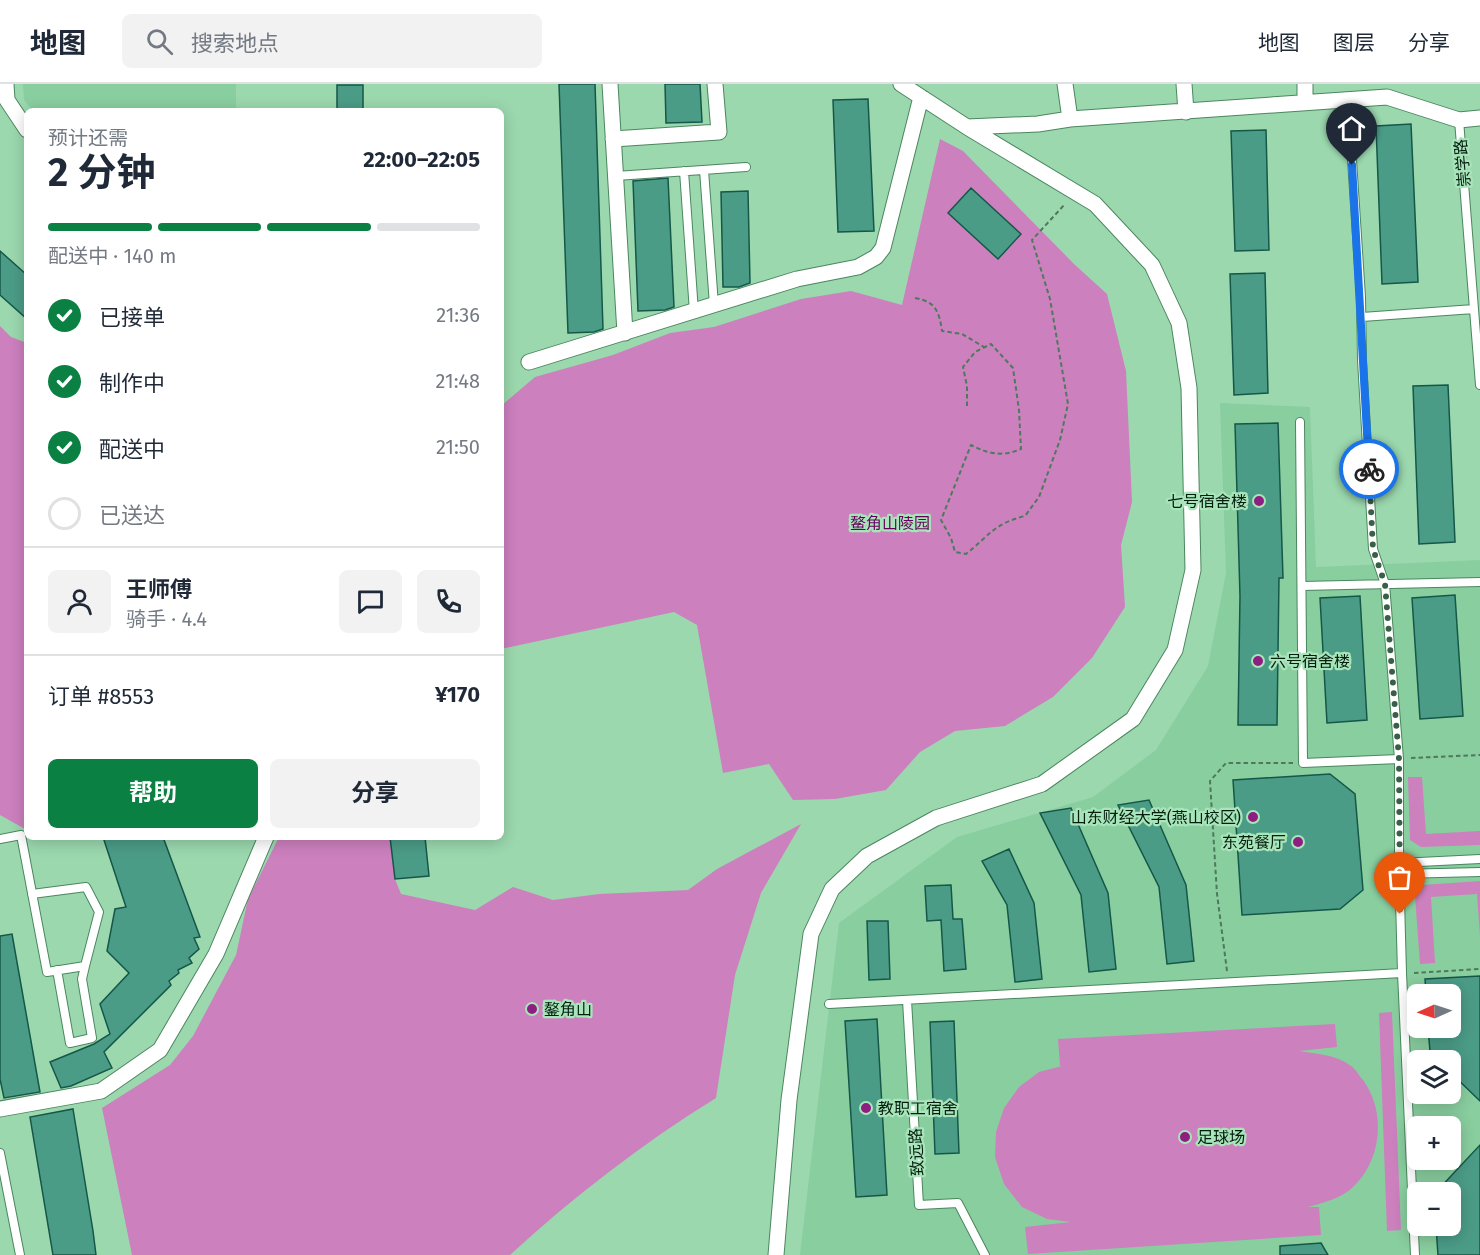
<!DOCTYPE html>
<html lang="zh">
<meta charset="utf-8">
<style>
:root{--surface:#fff;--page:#f2f2f3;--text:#1f2937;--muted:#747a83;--line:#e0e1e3;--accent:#0b8043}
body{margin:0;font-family:"Fira Sans","Noto Sans SC",sans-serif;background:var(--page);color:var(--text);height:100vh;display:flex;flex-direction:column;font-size:22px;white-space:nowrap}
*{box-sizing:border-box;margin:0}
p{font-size:20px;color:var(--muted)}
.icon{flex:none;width:33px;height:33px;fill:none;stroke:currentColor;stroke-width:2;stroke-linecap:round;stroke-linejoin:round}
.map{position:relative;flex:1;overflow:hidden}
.side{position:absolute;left:24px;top:24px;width:480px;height:732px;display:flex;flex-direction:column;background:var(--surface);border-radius:9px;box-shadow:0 3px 15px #0003}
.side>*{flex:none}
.needle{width:39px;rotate:267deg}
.buttons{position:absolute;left:1407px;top:900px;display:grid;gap:12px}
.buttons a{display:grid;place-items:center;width:54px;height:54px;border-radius:9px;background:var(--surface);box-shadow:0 3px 15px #0003;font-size:30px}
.pin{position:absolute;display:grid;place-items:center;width:51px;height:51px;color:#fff;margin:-62px -26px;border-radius:50% 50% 50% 0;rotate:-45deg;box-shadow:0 0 6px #0007}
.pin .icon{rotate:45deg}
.courier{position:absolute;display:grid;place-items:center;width:60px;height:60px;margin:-30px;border:4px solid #1a73e8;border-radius:50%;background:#fff;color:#222;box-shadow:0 2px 8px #0007}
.summary em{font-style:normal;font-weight:700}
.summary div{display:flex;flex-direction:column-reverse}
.summary{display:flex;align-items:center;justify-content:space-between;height:102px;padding:0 24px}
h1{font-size:39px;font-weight:700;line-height:45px}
.bar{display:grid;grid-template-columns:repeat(4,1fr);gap:9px 6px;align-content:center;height:72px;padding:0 24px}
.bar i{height:8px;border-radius:4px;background:var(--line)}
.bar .active{background:var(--accent)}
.bar p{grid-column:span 4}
.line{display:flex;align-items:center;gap:15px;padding:0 24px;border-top:2px solid var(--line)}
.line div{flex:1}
.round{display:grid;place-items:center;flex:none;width:63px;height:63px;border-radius:9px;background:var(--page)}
ol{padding:0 24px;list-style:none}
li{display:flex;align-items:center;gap:18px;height:66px}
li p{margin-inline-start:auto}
li .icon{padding:6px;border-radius:50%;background:var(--accent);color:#fff;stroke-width:4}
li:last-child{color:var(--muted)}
li i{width:33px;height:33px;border:3px solid var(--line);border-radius:50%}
.primary-button{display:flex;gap:12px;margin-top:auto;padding:12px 24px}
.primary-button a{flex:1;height:69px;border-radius:9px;background:var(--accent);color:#fff;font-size:24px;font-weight:700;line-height:69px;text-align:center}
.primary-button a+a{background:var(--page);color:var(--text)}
header{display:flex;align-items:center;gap:36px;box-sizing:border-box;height:84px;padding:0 30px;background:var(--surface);border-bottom:2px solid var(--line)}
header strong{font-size:28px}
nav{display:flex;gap:33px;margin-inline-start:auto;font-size:21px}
.search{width:420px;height:54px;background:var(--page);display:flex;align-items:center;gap:15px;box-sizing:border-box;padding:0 21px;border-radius:9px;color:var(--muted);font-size:22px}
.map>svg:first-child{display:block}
</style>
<header>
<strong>地图</strong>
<div class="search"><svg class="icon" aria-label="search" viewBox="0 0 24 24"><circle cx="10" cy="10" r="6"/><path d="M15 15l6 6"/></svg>搜索地点</div>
<nav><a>地图</a><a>图层</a><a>分享</a></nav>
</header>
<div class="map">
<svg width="1480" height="1171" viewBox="0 0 1480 1171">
<rect width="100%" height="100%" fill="#9bd8ae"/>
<path fill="#89ce9f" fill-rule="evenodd" d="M23,0h213v27h-203l-9,-11z
M1220,319l90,4 6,160 164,-7v695h-680l39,-332 118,-86 136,-40 63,-47 52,-84 18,-93zM1418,910h32v34h-32zM1418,976h32v34h-32zM1418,1042h32v34h-32zM1418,1108h32v34h-32z"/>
<path fill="#cc80be" d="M940,55l23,12 111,113 33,30 19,77 6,131 -11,43 4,62 -33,51 -39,39 -48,29 -50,5 -35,21 -34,38 -51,9 -42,1 -24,-36 -46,9 -26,-148 -23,-13 -173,37v-243l34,-29 78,-22 57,-22 44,-6 87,-28 50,-8 51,14z
M0,242l11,11 16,6v485l-2,1 -25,-14z
M1422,693l4,57 54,-3v14l-59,2 -11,-7 -2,-63z
M801,740l-40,69 -26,82 -19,123c-73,45 -143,99 -206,157h-378l-30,-147 68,-43 23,-29 43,-81 12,-56 31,-62h111l5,42 6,15 74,16 38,-23 40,13 46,-6 89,-4 29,-21z
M1480,797v55l-3,-42 -46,3 4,66 -15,1 -5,-68 7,-11z
M1392,928l9,218 -14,1 -8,-218z
M1335,940l2,23 -38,4c18,3 36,3 52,15 5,3 8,10 12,14 23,31 19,79 -9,106 -13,13 -29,16 -46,21h11l2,28 -293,19 -3,-27 46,-5 -24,-3 -25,-12 -18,-23 -9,-27 1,-25 8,-24 15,-21 20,-15 23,-6h-2l-2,-27z"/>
<path fill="#4b9c87" stroke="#155748" stroke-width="1.5" d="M559,0h36l8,245 -9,3 -26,1z
M665,0h35l2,38 -36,1z
M337,1h26v26h-26z
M868,15l6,132 -36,1 -5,-132z
M1411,40l7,158 -36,2 -6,-158z
M1266,46l3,120 -34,1 -4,-120z
M668,94l6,129 -9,3 -27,1 -5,-130z
M971,104l50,46 -23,25 -50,-46z
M748,107l2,92 -11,4h-16l-2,-95z
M0,167l27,24v44l-27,-24z
M1265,189l3,120 -34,2 -4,-121z
M1448,301l7,157 -36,2 -6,-158z
M1278,339l5,155h-4l-2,147h-39l2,-129 -5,-172z
M1455,511l8,121 -43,3 -8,-121z
M1360,512l7,124 -40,3 -7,-125z
M1330,690l25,20 8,96 -23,19 -98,6 -9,-135z
M1149,716l37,85 8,76 -27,3 -8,-77 -41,-82z
M1071,724l37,85 8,76 -27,3 -8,-77 -41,-82z
M103,753h60l37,100 -6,1 5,11 -10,9 3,5 -14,7 1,3 -10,8 2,4 -67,67 8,16 -41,18 -10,2 -11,-26 44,-18 16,-10 -10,-30 29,-31 -22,-22 8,-42 11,-2z
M390,753h35l4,39 -34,3z
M1009,765l25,54 8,76 -27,3 -8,-77 -25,-44z
M951,801l2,34h9l4,50 -22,2 -3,-51 -14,1 -2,-35z
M867,837h21l2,58 -21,1z
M12,850l28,158 -36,6 -4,-19v-143z
M1480,892v125l-30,-29v-12h-11l-9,-9 -2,-23h22v-34h-24l-1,-15z
M877,935l10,176 -31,2 -11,-176z
M954,937l5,132 -24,1 -5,-132z
M73,1025l20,122 3,24h-43l-23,-138z
M1480,1061v110h-42l-2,-29h14v-34h-14z
M1321,1159l7,12h-48v-9z"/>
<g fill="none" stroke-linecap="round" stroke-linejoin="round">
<defs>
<path id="service" d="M1348,15l13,198 1,63 11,189 12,35 14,175v104l3,110 13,282
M1459,36l21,265
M704,86l10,135
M684,87l10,141
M616,92l130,-9
M1362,233l112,-8
M1300,338l3,341 96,-4
M1302,502l178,-4
M0,755l21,-4 26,137 38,-6 14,-54 -13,-25 -54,7
M1399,779l81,-4
M1399,790l81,-2
M57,886l13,73 22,-5 -10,-59 3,-13
M907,916l12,205 39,-2 27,52
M829,920l573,-31
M0,1069l20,102"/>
<path id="minor" d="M6,0l1,16 20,30
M610,0l15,249
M901,0l66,43 71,-3 32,-5 317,-22 72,23 21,-2
M1065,0l5,35
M1184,0l2,28
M1305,0v18
M613,55l106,-7 -4,-48
M529,278l268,-83 61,-12 18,-10 7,-9 38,-151
M0,1025l101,-18 59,-41 56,-96 50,-117
M776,1171l13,-155 22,-166 21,-45 35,-33 69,-38 106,-34 91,-65 42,-69 18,-80 -4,-182 -10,-65 -27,-58 -57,-61 -128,-77"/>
</defs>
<use href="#service" stroke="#4b865f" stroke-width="10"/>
<use href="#minor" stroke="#4b865f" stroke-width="17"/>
<path stroke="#4e795c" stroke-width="2" stroke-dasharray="4.5 3" stroke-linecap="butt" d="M915,214c21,4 24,13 27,33l20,3 22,13
M967,322v-20l-4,-19 12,-15 16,-8 22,24 6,42 2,39c-19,8 -32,5 -50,-4l-30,75 10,18 4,14 11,2c23,-18 27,-30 59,-38l14,-19 21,-57 8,-36 -18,-105 -18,-59 33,-36
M1411,674l69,-3
M1227,887l-10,-77 -7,-113 16,-18h67
M1414,889l66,-4"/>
<use href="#service" stroke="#fff" stroke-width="8"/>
<use href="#minor" stroke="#fff" stroke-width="15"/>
</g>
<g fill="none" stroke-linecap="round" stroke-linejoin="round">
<path stroke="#3a5f47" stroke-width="6" stroke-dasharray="0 10.8" d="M1369,385l4,80 12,35 14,175 1,155"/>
<path stroke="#1a73e8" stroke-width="8" d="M1352,81l17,304"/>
</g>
<g fill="#8e1e80" stroke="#a8e5ba" stroke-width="2">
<circle cx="1259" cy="417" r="6"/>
<circle cx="1258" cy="577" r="6"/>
<circle cx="1253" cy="733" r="6"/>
<circle cx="1298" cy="758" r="6"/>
<circle cx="532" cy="925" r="6"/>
<circle cx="866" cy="1024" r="6"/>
<circle cx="1185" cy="1053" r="6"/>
</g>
<g text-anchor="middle" stroke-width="4.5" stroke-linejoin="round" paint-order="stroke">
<g font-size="16" fill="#051e0f" stroke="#a8e5ba">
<text transform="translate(1462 79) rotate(-95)" y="6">崇学路</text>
<text transform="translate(916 1068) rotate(-93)" y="6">致远路</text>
</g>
<g font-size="16" fill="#051e0f" stroke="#a8e5ba" text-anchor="start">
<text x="1247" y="423" text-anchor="end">七号宿舍楼</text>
<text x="1270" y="583">六号宿舍楼</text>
<text x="1241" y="739" text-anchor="end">山东财经大学(燕山校区)</text>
<text x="1286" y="764" text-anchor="end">东苑餐厅</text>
<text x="544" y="931">鏊角山</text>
<text x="878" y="1030">教职工宿舍</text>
<text x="1197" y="1059">足球场</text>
</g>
<g font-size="16" fill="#66015b" stroke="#a8e5ba">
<text x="890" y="445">鳌角山陵园</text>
</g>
</g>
</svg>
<div class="buttons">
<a><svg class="needle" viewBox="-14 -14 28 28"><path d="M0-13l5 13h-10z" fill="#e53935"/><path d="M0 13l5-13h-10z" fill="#747a83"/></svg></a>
<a><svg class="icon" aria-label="layers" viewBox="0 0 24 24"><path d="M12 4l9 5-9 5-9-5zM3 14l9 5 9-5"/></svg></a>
<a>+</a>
<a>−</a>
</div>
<div class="pin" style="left:1400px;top:830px;background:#ea580c"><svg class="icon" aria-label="bag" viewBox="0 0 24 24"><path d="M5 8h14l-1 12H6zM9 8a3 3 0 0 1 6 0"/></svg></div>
<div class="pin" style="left:1352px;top:81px;background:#1f2937"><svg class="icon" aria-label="home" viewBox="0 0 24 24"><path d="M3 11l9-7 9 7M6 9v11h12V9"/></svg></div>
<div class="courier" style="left:1369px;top:385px"><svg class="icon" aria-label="bike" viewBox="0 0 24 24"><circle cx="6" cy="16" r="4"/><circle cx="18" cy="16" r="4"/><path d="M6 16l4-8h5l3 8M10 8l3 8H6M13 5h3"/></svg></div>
<section class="side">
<div class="summary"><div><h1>2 分钟</h1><p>预计还需</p></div><em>22:00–22:05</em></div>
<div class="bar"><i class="active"></i><i class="active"></i><i class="active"></i><i></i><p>配送中 · 140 m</p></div>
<ol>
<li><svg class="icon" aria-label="check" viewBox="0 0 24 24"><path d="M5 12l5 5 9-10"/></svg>已接单<p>21:36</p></li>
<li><svg class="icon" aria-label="check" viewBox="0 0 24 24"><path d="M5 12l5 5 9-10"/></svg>制作中<p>21:48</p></li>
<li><svg class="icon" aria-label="check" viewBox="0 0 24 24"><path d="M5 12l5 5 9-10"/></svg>配送中<p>21:50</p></li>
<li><i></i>已送达</li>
</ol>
<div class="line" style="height:108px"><a class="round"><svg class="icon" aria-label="person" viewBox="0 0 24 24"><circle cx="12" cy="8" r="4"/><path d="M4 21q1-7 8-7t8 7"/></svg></a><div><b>王师傅</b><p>骑手 · 4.4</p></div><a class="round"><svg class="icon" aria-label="chat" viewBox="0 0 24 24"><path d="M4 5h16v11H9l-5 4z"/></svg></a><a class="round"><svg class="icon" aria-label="phone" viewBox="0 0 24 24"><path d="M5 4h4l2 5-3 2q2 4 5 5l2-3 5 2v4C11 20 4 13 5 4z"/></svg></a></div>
<div class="line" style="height:78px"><div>订单 #8553</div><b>¥170</b></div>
<div class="primary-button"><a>帮助</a><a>分享</a></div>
</section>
</div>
